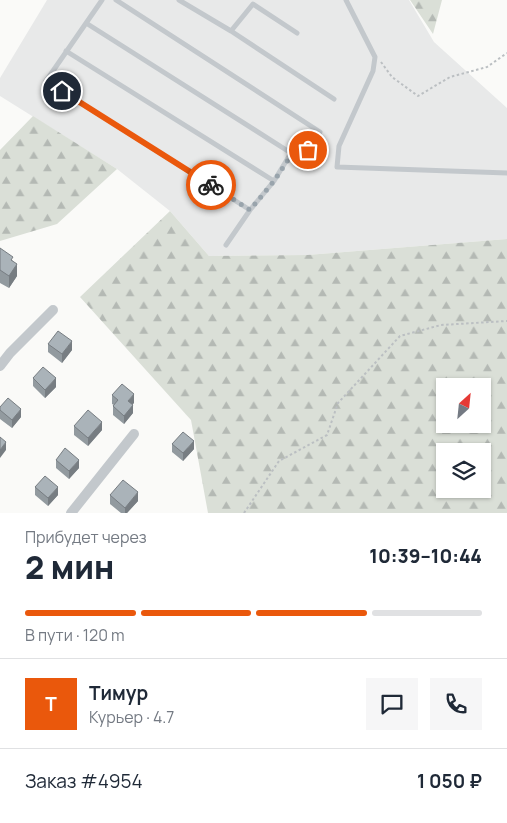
<!DOCTYPE html>
<html lang="ru">
<meta charset="utf-8">
<style>
:root{--surface:#fff;--page:#f6f6f7;--text:#1f2937;--muted:#747a83;--line:#e0e1e3;--accent:#ea580c}
body{margin:0;font-family:Manrope,sans-serif;background:var(--page);color:var(--text);height:100vh;display:flex;flex-direction:column;font-size:19px;white-space:nowrap}
*{box-sizing:border-box;margin:0}
p{font-size:16px;color:var(--muted)}
.icon{flex:none;width:28px;height:28px;fill:none;stroke:currentColor;stroke-width:2;stroke-linecap:round;stroke-linejoin:round}
.map{position:relative;height:513px;overflow:hidden}
.details{display:flex;flex-direction:column;background:var(--surface);flex:1}
.details>*{flex:none}
.needle{width:32px;rotate:27deg}
.tools{position:absolute;left:436px;top:378px;display:grid;gap:10px}
.tools a{display:grid;place-items:center;width:55px;height:55px;border-radius:0px;background:var(--surface);box-shadow:0 1px 4px #0004;font-size:25px}
.pin{position:absolute;display:grid;place-items:center;width:42px;height:42px;color:#fff;margin:-21px;border:2px solid #fff;border-radius:50%;box-shadow:0 1px 5px #0007}
.courier{position:absolute;display:grid;place-items:center;width:50px;height:50px;margin:-25px;border:4px solid #ea580c;border-radius:50%;background:#fff;color:#222;box-shadow:0 1px 6px #0007}
.headline em{font-style:normal;font-weight:800}
.headline div{display:flex;flex-direction:column-reverse}
.headline{display:flex;align-items:center;justify-content:space-between;height:85px;padding:0 25px}
h1{font-size:32px;font-weight:800;line-height:38px}
.bar{display:grid;grid-template-columns:repeat(4,1fr);gap:8px 5px;align-content:center;height:60px;padding:0 25px}
.bar i{height:6px;border-radius:4px;background:var(--line)}
.bar .on{background:var(--accent)}
.bar p{grid-column:span 4}
.line{display:flex;align-items:center;gap:12px;padding:0 25px;border-top:1px solid var(--line)}
.line div{flex:1}
.round{display:grid;place-items:center;flex:none;width:52px;height:52px;border-radius:0px;background:var(--page)}
.map>svg:first-child{display:block}
</style>
<div class="map">
<svg width="507" height="513" viewBox="0 0 507 513">
<defs>
<pattern id="forest-firs" width="22" height="20" patternUnits="userSpaceOnUse" patternTransform="scale(1.25)"><rect width="22" height="20" fill="#dadfd7"/><path d="M5 1l3.5 6h-7zM16 11l3.5 6h-7z" fill="#b4b9b4"/></pattern>
</defs>
<rect width="100%" height="100%" fill="#fafaf8"/>
<path fill="#e8e9e9" d="M47,0h362l25,42 73,66v131l-200,16 -98,1 -39,-45 -53,-42 -117,-73v-18z"/>
<path fill="url(#forest-firs)" fill-rule="evenodd" d="M410,0h32l-9,34z
M33,116l84,53 -60,55 -57,17v-91z
M170,211l39,45 98,-1 200,-16v274h-299l-17,-93 -111,-123zM482,386v38h-37v-38zM482,451v38h-37v-38z"/>
<g fill="none" stroke-linecap="round" stroke-linejoin="round">
<path stroke="#bbbfc2" stroke-width="2" stroke-dasharray="2.5 2.5" stroke-linecap="butt" d="M381,62l11,15 26,19 32,-19 37,-10 20,-14
M244,513l35,-52 48,-26 11,-32 62,-67 41,-11 66,-4"/>
<path stroke="#c3c8cc" stroke-width="5" d="M102,0l-56,81 204,129 -24,35
M116,0l204,132 -12,17 -17,4 -17,28 -24,29
M179,0l52,31 103,68
M346,0l29,57 -2,14 -34,75 -2,21 170,6
M86,23l205,130
M231,31l22,-27 44,29
M66,51l208,130"/>
<path stroke="#c3c8cc" stroke-width="10" d="M0,366l10,-13 43,-43
M71,513l63,-79"/>
</g>
<path fill="#929a9f" d="M0,248l13,13 4,15 -8,12 -9,-5z
M48,344l24,6 -10,13 -14,-11z
M33,378l23,9 -11,11 -12,-12z
M112,395l22,8 -2,1 1,9 -9,11 -11,-9v-9l1,-1 -2,-1z
M0,407l21,10 -9,11 -12,-9z
M74,426l28,4 -14,16 -14,-11z
M172,444l22,5 -11,12 -11,-9z
M56,460l23,8 -10,11 -13,-11z
M35,487l23,8 -10,11 -13,-11z
M110,495l28,6 -11,12h-6l-11,-9z"/>
<path fill="#777d82" d="M17,264v12l-8,12v-12z
M72,341v9l-10,13v-9z
M56,378v9l-11,11v-8z
M134,394v9l-6,6v-8z
M133,405v8l-9,11v-8z
M21,409v8l-9,11v-8z
M102,422v8l-14,16v-8z
M194,441v8l-11,12v-8z
M6,442v8l-6,8v-8z
M79,460v8l-10,11v-8z
M58,487v8l-10,11v-8z
M138,492v9l-11,12h-2v-5z"/>
<path fill="#aab3b9" stroke="#777d82" d="M0,248l13,9 -2,3 6,4 -8,12 -9,-6z
M58,331l14,10 -10,13 -14,-10z
M43,367l13,11 -11,12 -12,-12z
M122,384l12,10 -6,7 5,4 -9,11 -11,-10 5,-6 -6,-5z
M8,398l13,11 -9,11 -12,-10v-3z
M88,410l14,12 -14,16 -14,-12z
M183,432l11,9 -11,12 -11,-9z
M0,437l6,5 -6,8z
M65,448l14,12 -10,11 -13,-11z
M45,476l13,11 -10,11 -13,-11z
M123,480l15,12 -13,16 -15,-13z"/>
<g fill="none" stroke-linecap="round" stroke-linejoin="round">
<path stroke="#99a4ac" stroke-width="5" stroke-dasharray="0 9" d="M211,185l39,25 24,-29 18,-27 16,-4"/>
<path stroke="#ea580c" stroke-width="6" d="M62,91l149,94"/>
</g>
</svg>
<div class="tools">
<a><svg class="needle" viewBox="-14 -14 28 28"><path d="M0-13l5 13h-10z" fill="#e53935"/><path d="M0 13l5-13h-10z" fill="#747a83"/></svg></a>
<a><svg class="icon" aria-label="layers" viewBox="0 0 24 24"><path d="M12 4l9 5-9 5-9-5zM3 14l9 5 9-5"/></svg></a>
</div>
<div class="pin" style="left:308px;top:150px;background:#ea580c"><svg class="icon" aria-label="bag" viewBox="0 0 24 24"><path d="M5 8h14l-1 12H6zM9 8a3 3 0 0 1 6 0"/></svg></div>
<div class="pin" style="left:62px;top:91px;background:#1f2937"><svg class="icon" aria-label="home" viewBox="0 0 24 24"><path d="M3 11l9-7 9 7M6 9v11h12V9"/></svg></div>
<div class="courier" style="left:211px;top:185px"><svg class="icon" aria-label="bike" viewBox="0 0 24 24"><circle cx="6" cy="16" r="4"/><circle cx="18" cy="16" r="4"/><path d="M6 16l4-8h5l3 8M10 8l3 8H6M13 5h3"/></svg></div>
</div>
<section class="details">
<div class="headline"><div><h1>2 мин</h1><p>Прибудет через</p></div><em>10:39–10:44</em></div>
<div class="bar"><i class="on"></i><i class="on"></i><i class="on"></i><i></i><p>В пути · 120 m</p></div>
<div class="line" style="height:90px"><b class="round" style="background:var(--accent);color:#fff">Т</b><div><b>Тимур</b><p>Курьер · 4.7</p></div><a class="round"><svg class="icon" aria-label="chat" viewBox="0 0 24 24"><path d="M4 5h16v11H9l-5 4z"/></svg></a><a class="round"><svg class="icon" aria-label="phone" viewBox="0 0 24 24"><path d="M5 4h4l2 5-3 2q2 4 5 5l2-3 5 2v4C11 20 4 13 5 4z"/></svg></a></div>
<div class="line" style="height:65px"><div>Заказ #4954</div><b>1 050 ₽</b></div>
</section>
